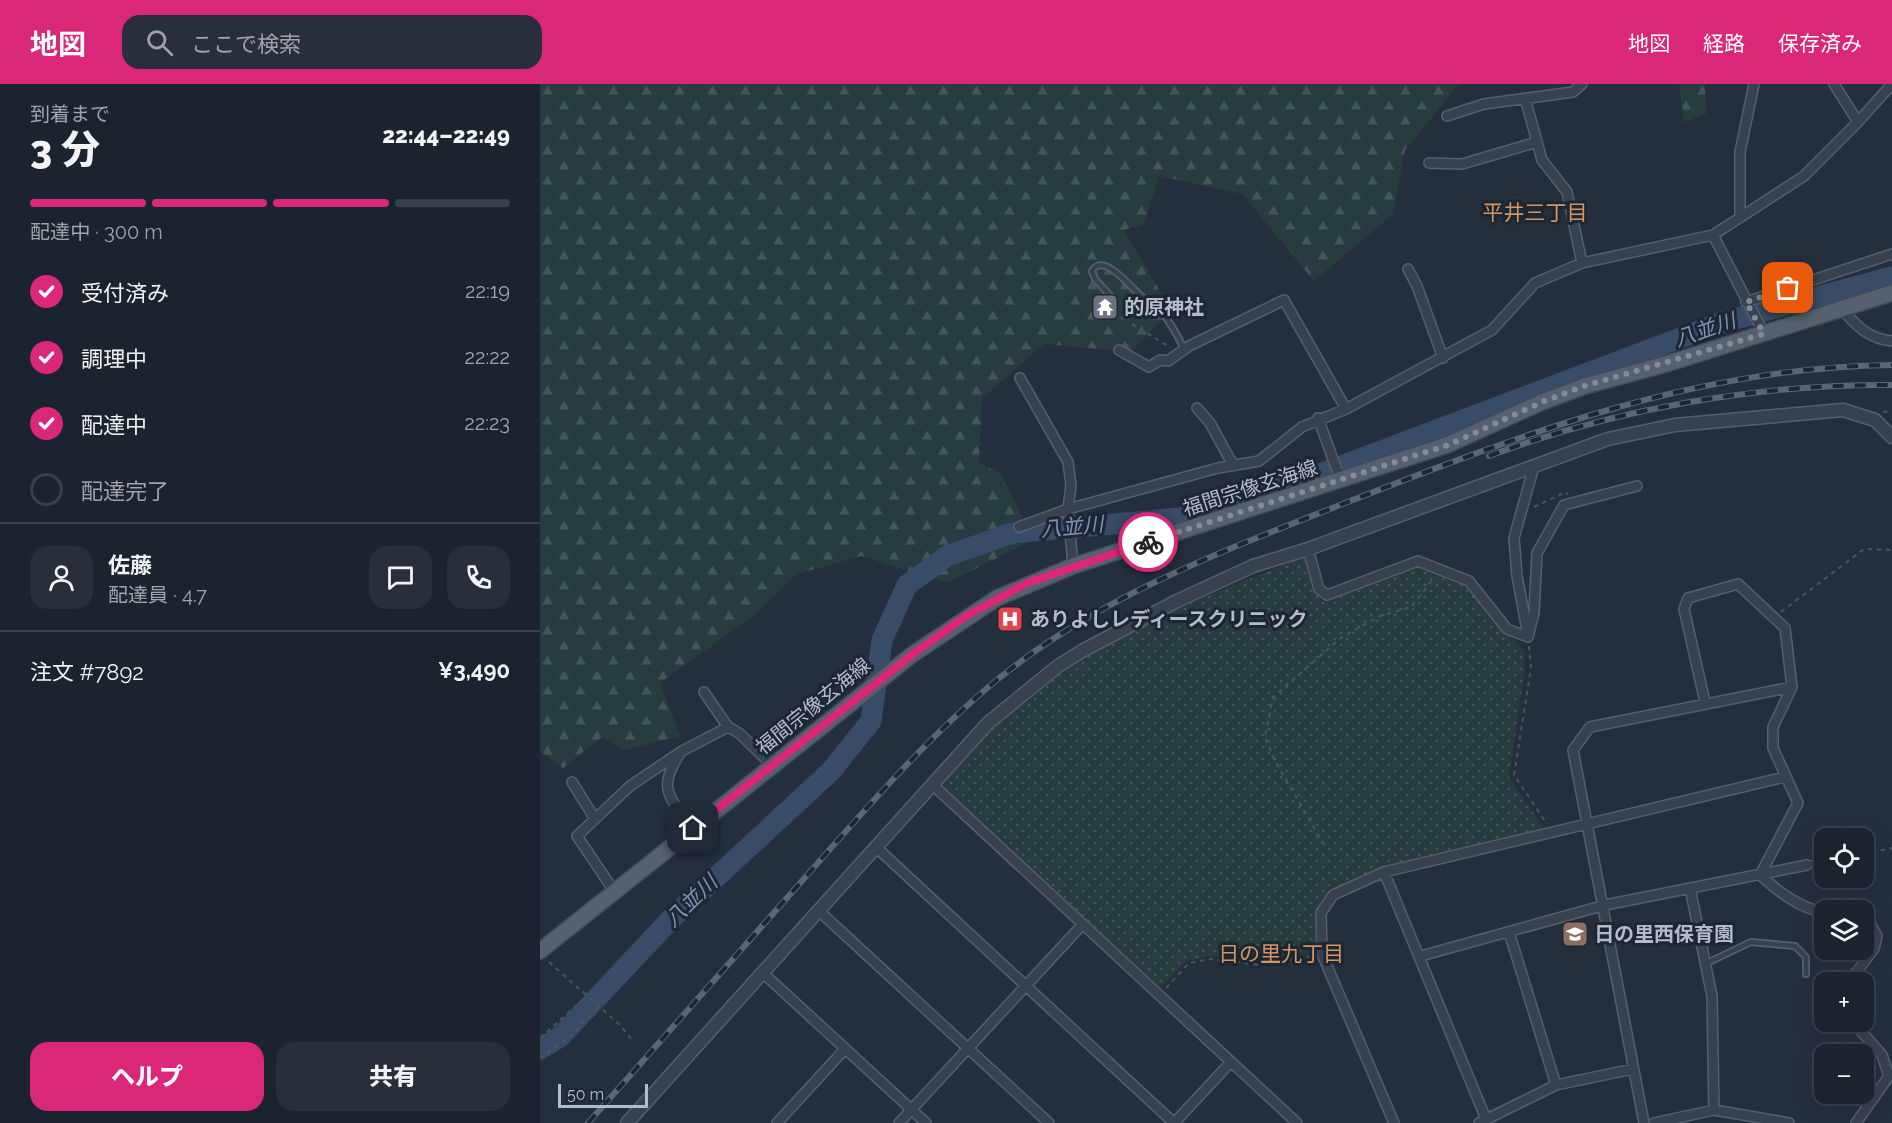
<!DOCTYPE html>
<html lang="ja">
<meta charset="utf-8">
<style>
:root{--surface:#1b232e;--page:#282f3a;--text:#f1f3f6;--muted:#a0a4aa;--line:#39404a;--accent:#db2777}
body{margin:0;font-family:Raleway,"Noto Sans JP",sans-serif;background:var(--page);color:var(--text);height:100vh;display:flex;flex-direction:column;font-size:22px;white-space:nowrap}
*{box-sizing:border-box;margin:0}
p{font-size:20px;color:var(--muted)}
.icon{flex:none;width:33px;height:33px;fill:none;stroke:currentColor;stroke-width:2;stroke-linecap:round;stroke-linejoin:round}
.map{position:relative;flex:1;overflow:hidden}
.drawer{display:flex;flex-direction:column;background:var(--surface);width:540px}
.drawer>*{flex:none}
.controls{position:absolute;left:1274px;top:744px;display:grid;gap:12px}
.controls a{display:grid;place-items:center;width:60px;height:60px;border-radius:12px;background:var(--surface);box-shadow:0 6px 24px #0002,0 0 0 2px var(--line);font-size:30px}
.scale{position:absolute;left:18px;bottom:15px;width:90px;box-sizing:border-box;padding-left:6px;border:3px solid #b4bcc9;border-top:0;font-size:16px;line-height:21px;white-space:nowrap;color:#b4bcc9;-webkit-text-stroke:4px #1d2633;paint-order:stroke}
.pin{position:absolute;display:grid;place-items:center;width:51px;height:51px;color:#fff;margin:-26px;border-radius:12px;box-shadow:0 3px 9px #0006}
.courier{position:absolute;display:grid;place-items:center;width:60px;height:60px;margin:-30px;border:4px solid #db2777;border-radius:50%;background:#fff;color:#222;box-shadow:0 2px 8px #0007}
.overview em{font-style:normal;font-weight:800}
.overview div{display:flex;flex-direction:column-reverse}
.overview{display:flex;align-items:center;justify-content:space-between;height:102px;padding:0 30px}
h1{font-size:39px;font-weight:800;line-height:45px}
.bar{display:grid;grid-template-columns:repeat(4,1fr);gap:9px 6px;align-content:center;height:72px;padding:0 30px}
.bar i{height:8px;border-radius:4px;background:var(--line)}
.bar .active{background:var(--accent)}
.bar p{grid-column:span 4}
.line{display:flex;align-items:center;gap:15px;padding:0 30px;border-top:2px solid var(--line)}
.line div{flex:1}
.round{display:grid;place-items:center;flex:none;width:63px;height:63px;border-radius:18px;background:var(--page)}
ol{padding:0 30px;list-style:none}
li{display:flex;align-items:center;gap:18px;height:66px}
li p{margin-inline-start:auto}
li .icon{padding:6px;border-radius:50%;background:var(--accent);color:#fff;stroke-width:4}
li:last-child{color:var(--muted)}
li i{width:33px;height:33px;border:3px solid var(--line);border-radius:50%}
.action{display:flex;gap:12px;margin-top:auto;padding:12px 30px}
.action a{flex:1;height:69px;border-radius:18px;background:var(--accent);color:#fff;font-size:24px;font-weight:800;line-height:69px;text-align:center}
.action a+a{background:var(--page);color:var(--text)}
header{display:flex;align-items:center;gap:36px;box-sizing:border-box;height:84px;padding:0 30px;background:var(--accent);color:#fff}
header strong{font-size:28px}
nav{display:flex;gap:33px;margin-inline-start:auto;font-size:21px}
.search{width:420px;height:54px;background:var(--page);display:flex;align-items:center;gap:15px;box-sizing:border-box;padding:0 21px;border-radius:18px;color:var(--muted);font-size:22px}
main{display:flex;flex:1;min-height:0}
.map>svg:first-child{display:block}
</style>
<header>
<strong>地図</strong>
<div class="search"><svg class="icon" aria-label="search" viewBox="0 0 24 24"><circle cx="10" cy="10" r="6"/><path d="M15 15l6 6"/></svg>ここで検索</div>
<nav><a>地図</a><a>経路</a><a>保存済み</a></nav>
</header>
<main>
<section class="drawer">
<div class="overview"><div><h1>3 分</h1><p>到着まで</p></div><em>22:44–22:49</em></div>
<div class="bar"><i class="active"></i><i class="active"></i><i class="active"></i><i></i><p>配達中 · 300 m</p></div>
<ol>
<li><svg class="icon" aria-label="check" viewBox="0 0 24 24"><path d="M5 12l5 5 9-10"/></svg>受付済み<p>22:19</p></li>
<li><svg class="icon" aria-label="check" viewBox="0 0 24 24"><path d="M5 12l5 5 9-10"/></svg>調理中<p>22:22</p></li>
<li><svg class="icon" aria-label="check" viewBox="0 0 24 24"><path d="M5 12l5 5 9-10"/></svg>配達中<p>22:23</p></li>
<li><i></i>配達完了</li>
</ol>
<div class="line" style="height:108px"><a class="round"><svg class="icon" aria-label="person" viewBox="0 0 24 24"><circle cx="12" cy="8" r="4"/><path d="M4 21q1-7 8-7t8 7"/></svg></a><div><b>佐藤</b><p>配達員 · 4.7</p></div><a class="round"><svg class="icon" aria-label="chat" viewBox="0 0 24 24"><path d="M4 5h16v11H9l-5 4z"/></svg></a><a class="round"><svg class="icon" aria-label="phone" viewBox="0 0 24 24"><path d="M5 4h4l2 5-3 2q2 4 5 5l2-3 5 2v4C11 20 4 13 5 4z"/></svg></a></div>
<div class="line" style="height:78px"><div>注文 #7892</div><b>¥3,490</b></div>
<div class="action"><a>ヘルプ</a><a>共有</a></div>
</section>
<div class="map">
<svg width="1352" height="1039" viewBox="0 0 1352 1039">
<defs>
<pattern id="forest-firs" width="22" height="20" patternUnits="userSpaceOnUse" patternTransform="scale(1.5)"><rect width="22" height="20" fill="#263c3f"/><path d="M5 1l3.5 6h-7zM16 11l3.5 6h-7z" fill="#435659"/></pattern>
<pattern id="park-dots" width="8" height="8" patternUnits="userSpaceOnUse" patternTransform="scale(1.5)"><rect width="8" height="8" fill="#263c3f"/><path d="M2 2h.1M6 6h.1" fill="none" stroke="#435659" stroke-width="1.8" stroke-linecap="round"/></pattern>
</defs>
<rect width="100%" height="100%" fill="#242f3e"/>
<path fill="url(#forest-firs)" d="M0,0h919l-54,66 -12,64 -79,67 -72,-87 -83,-18 -15,48 -20,6 47,80 -40,42 -87,-8 -62,54 -3,65 22,11 32,66 -86,43 -86,-27 -64,18 -44,42 -93,67 20,53 -56,14 -22,-13 -39,31 -23,-17z
M1139,0h26l1,30 -22,8z"/>
<path fill="url(#park-dots)" d="M762,474l6,6 13,38 98,-36 50,19 4,4 51,63 1,16 -16,109 36,53 -164,37 -50,23 -16,23 1,35 -3,4 -59,9 -45,-5 -23,5 -22,24h-6l-213,-195 -1,-7c18,-22 36,-46 57,-65 88,-77 194,-118 301,-160z"/>
<g fill="none" stroke-linecap="round" stroke-linejoin="round">
<path stroke="#394c67" stroke-width="21" d="M0,965l20,-12 111,-118 160,-148 40,-50 11,-81 25,-55 40,-29 65,-23 168,-15 148,-47 392,-148 172,-46"/>
<defs>
<path id="service" d="M573,215l-18,-20 -3,-8c11,-20 39,17 48,24 7,6 16,9 22,17 9,12 16,24 22,37
M1267,781l11,-3
M1167,879l44,-21 44,4 11,11v17"/>
<path id="minor" d="M1294,0l24,38
M985,14l17,62 25,32 15,71
M907,32l37,-12 89,-12 9,-8
M889,79l33,1 75,-22
M1200,132v-64l14,-68
M1173,151l51,99
M868,185l9,17 26,72
M1206,218l146,-48
M1300,224c17,17 27,31 52,33
M579,266l30,17 11,-7 8,1 21,-15 95,-46 62,109
M480,294l48,84 3,23 -3,24 5,57
M657,324l13,15 23,42
M778,334l23,63
M479,443l49,-18 150,-41 41,-7 43,-34 44,-18 146,-79 43,-47 47,-20 131,-28 91,-59 54,-54 34,-38
M768,465l11,40 8,6 91,-34 51,20 38,48 21,8
M987,546l-10,-54 -3,-38 20,-72
M988,553l6,-24 3,-60 27,-48 73,-19
M164,608l24,35 11,6 34,33
M1165,618l-21,-93 4,-11 50,-14 47,44 7,59 -19,40v21l25,55 -38,72
M139,671c-23,35 -8,44 14,73
M32,698l23,37
M394,702l363,337
M337,764l297,275 57,-61
M844,788l102,247
M1220,791c18,16 40,34 64,37
M1150,804l22,108 2,114
M74,807l-37,-55 53,-50 52,-35 46,-24
M279,827l230,212
M969,848l47,153
M881,872l184,-51 202,-40
M223,889l163,150
M1309,898l25,-33 3,-13 -9,-17h-5
M1313,938l29,33 7,21 -33,47
M237,1039l68,-74
M359,1039l184,-199
M854,1039l-72,-169 -1,-41 12,-18 51,-23 401,-95
M939,1039l77,-38 77,-16
M1104,1039l-71,-373 17,-23 202,-40
M1114,1039l60,-13 75,13"/>
<path id="tertiary" d="M87,1039l361,-400 70,-57 24,-15 95,-50 76,-35 55,-17 300,-110 67,-14 168,-15 32,10 17,17"/>
<path id="primary" d="M0,867l373,-297 84,-56 76,-32 374,-121 95,-43 43,-16 81,-22 226,-71"/>
</defs>
<use href="#service" stroke="#565f6c" stroke-width="8"/>
<use href="#minor" stroke="#565f6c" stroke-width="12"/>
<use href="#tertiary" stroke="#565f6c" stroke-width="15"/>
<use href="#primary" stroke="#414a57" stroke-width="18"/>
<path stroke="#44595c" stroke-width="2" stroke-dasharray="4.5 4.5" stroke-linecap="butt" d="M592,240l39,24
M1343,328l9,-1
M994,423l32,-15 2,3
M1241,528l83,-63 28,1
M989,562l2,22 -17,107 33,49
M784,761l-50,-86 -9,-22 8,-40 69,-60 38,-21 31,-9 24,-30
M1323,770l29,-6
M9,878l71,63 12,15
M626,904l23,-25 21,-4 50,6 53,-9
M0,954l47,-42
M0,974l26,-18 33,-33"/>
<use href="#service" stroke="#38414e" stroke-width="4.5"/>
<use href="#minor" stroke="#38414e" stroke-width="9"/>
<use href="#tertiary" stroke="#38414e" stroke-width="12"/>
<use href="#primary" stroke="#56606e" stroke-width="15"/>
<defs>
<path id="rail" d="M949,372c126,-47 268,-72 403,-71
M48,1039c71,-80 142,-161 213,-241 63,-71 124,-143 197,-203 101,-82 222,-127 342,-174 180,-70 356,-138 552,-140"/>
</defs>
<use href="#rail" stroke="#5a6575" stroke-width="6"/>
<use href="#rail" stroke="#1d2633" stroke-width="4" stroke-dasharray="11" stroke-linecap="butt"/>
</g>
<g fill="none" stroke-linecap="round" stroke-linejoin="round">
<path stroke="#828b98" stroke-width="6" stroke-dasharray="0 10.8" d="M608,458l300,-97 94,-43 42,-16 180,-52 -18,-32 42,-14"/>
<path stroke="#db2777" stroke-width="8" d="M153,744l220,-174 53,-38 61,-33 121,-41"/>
</g>
<defs>
<symbol id="temple-square" viewBox="-11 -11 22 22"><rect x="-9" y="-9" width="18" height="18" rx="4" fill="#6b7280" stroke="#1d2633"/><path d="M0-6L5-2H3V0L6.5 2.5H4V6H1.5V3h-3V6H-4V2.5H-6.5L-3 0V-2H-5Z" fill="#fff"/></symbol>
<symbol id="hospital-square" viewBox="-11 -11 22 22"><rect x="-9" y="-9" width="18" height="18" rx="4" fill="#e0444e" stroke="#1d2633"/><path d="M-5-5h3v3.5h4V-5h3V5h-3V1.5h-4V5h-3Z" fill="#fff"/></symbol>
<symbol id="school-square" viewBox="-11 -11 22 22"><rect x="-9" y="-9" width="18" height="18" rx="4" fill="#8d6e63" stroke="#1d2633"/><path d="M0-5L7-2L0 1L-7-2ZM-4 1L0 2.5L4 1V4Q0 6-4 4Z" fill="#fff"/></symbol>
</defs>
<g fill-rule="evenodd">
<use href="#temple-square" x="550" y="208" width="30" height="30"/>
<use href="#hospital-square" x="455" y="520" width="30" height="30"/>
<use href="#school-square" x="1020" y="835" width="30" height="30"/>
</g>
<g text-anchor="middle" stroke-width="6" stroke-linejoin="round" paint-order="stroke">
<g font-size="20" font-weight="bold" fill="#b4bcc9" stroke="#1d2633" text-anchor="start">
<text x="584" y="230">的原神社</text>
<text x="490" y="542">ありよしレディースクリニック</text>
<text x="1054" y="857">日の里西保育園</text>
</g>
<g font-size="20" fill="#b4bcc9" stroke="#1d2633">
<text transform="translate(710 404) rotate(-18)" y="7">福間宗像玄海線</text>
<text transform="translate(273 622) rotate(-39)" y="7">福間宗像玄海線</text>
</g>
<g font-size="21" fill="#d59563" stroke="#1d2633">
<text x="995" y="136">平井三丁目</text>
<text x="741" y="877">日の里九丁目</text>
</g>
<g font-size="21" font-style="italic" fill="#7c92b1" stroke="#1d2633">
<text transform="translate(1165 246) rotate(-19)" y="7">八並川</text>
<text transform="translate(532 443) rotate(-5)" y="7">八並川</text>
<text transform="translate(151 817) rotate(-44)" y="7">八並川</text>
</g>
</g>
</svg>
<div class="controls">
<a><svg class="icon" aria-label="locate" viewBox="0 0 24 24"><circle cx="12" cy="12" r="6"/><path d="M12 2v4M12 18v4M2 12h4M18 12h4"/></svg></a>
<a><svg class="icon" aria-label="layers" viewBox="0 0 24 24"><path d="M12 4l9 5-9 5-9-5zM3 14l9 5 9-5"/></svg></a>
<a>+</a>
<a>−</a>
</div>
<div class="scale">50 m</div>
<div class="pin" style="left:1248px;top:204px;background:#ea580c"><svg class="icon" aria-label="bag" viewBox="0 0 24 24"><path d="M5 8h14l-1 12H6zM9 8a3 3 0 0 1 6 0"/></svg></div>
<div class="pin" style="left:153px;top:744px;background:#1f2937"><svg class="icon" aria-label="home" viewBox="0 0 24 24"><path d="M3 11l9-7 9 7M6 9v11h12V9"/></svg></div>
<div class="courier" style="left:608px;top:458px"><svg class="icon" aria-label="bike" viewBox="0 0 24 24"><circle cx="6" cy="16" r="4"/><circle cx="18" cy="16" r="4"/><path d="M6 16l4-8h5l3 8M10 8l3 8H6M13 5h3"/></svg></div>
</div>
</main>
